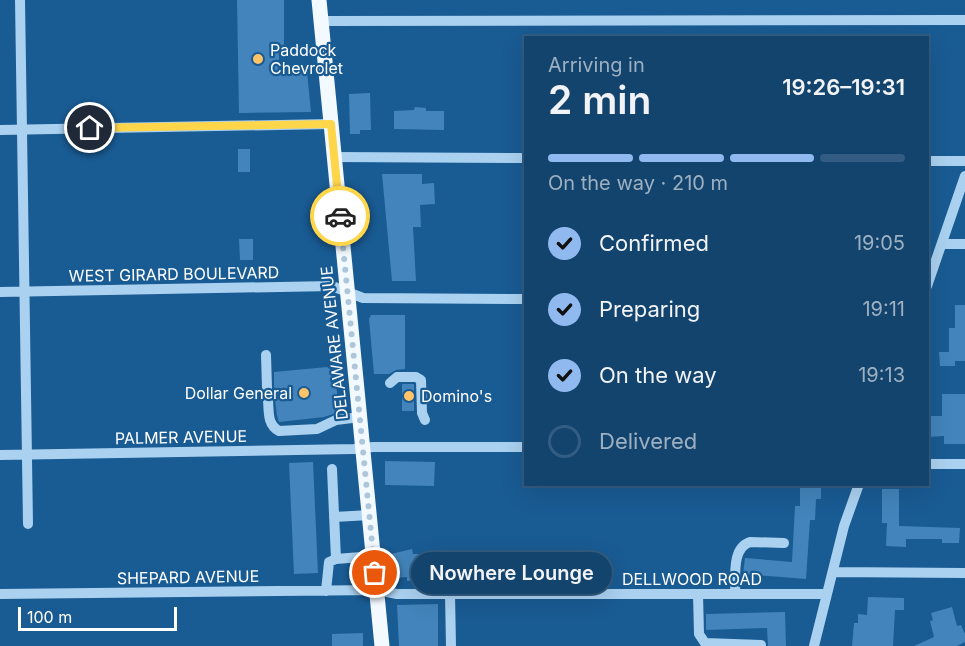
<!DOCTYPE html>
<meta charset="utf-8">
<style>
:root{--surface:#13446e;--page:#1c4b73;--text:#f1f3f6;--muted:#9db0c2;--line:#325c81;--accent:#90b9f0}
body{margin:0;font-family:Inter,sans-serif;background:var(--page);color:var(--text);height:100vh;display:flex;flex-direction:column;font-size:22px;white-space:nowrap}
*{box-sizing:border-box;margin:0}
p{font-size:20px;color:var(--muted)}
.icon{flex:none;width:33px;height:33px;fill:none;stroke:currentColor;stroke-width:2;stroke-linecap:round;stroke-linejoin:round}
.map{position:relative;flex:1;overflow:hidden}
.side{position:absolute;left:524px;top:36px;width:405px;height:450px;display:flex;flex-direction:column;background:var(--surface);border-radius:0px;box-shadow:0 6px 24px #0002,0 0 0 2px var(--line)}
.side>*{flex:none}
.scale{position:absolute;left:18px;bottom:15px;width:159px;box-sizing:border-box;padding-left:6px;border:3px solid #fff;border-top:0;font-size:16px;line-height:21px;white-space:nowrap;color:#fff;-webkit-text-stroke:4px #195b93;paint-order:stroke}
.pin{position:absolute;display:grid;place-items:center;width:51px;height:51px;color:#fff;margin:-26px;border:3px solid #fff;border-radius:50%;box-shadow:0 2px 6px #0007}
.courier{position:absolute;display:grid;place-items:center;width:60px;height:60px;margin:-30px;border:4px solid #ffd54a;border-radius:50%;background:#fff;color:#222;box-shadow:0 2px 8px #0007}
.bubble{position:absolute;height:42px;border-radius:21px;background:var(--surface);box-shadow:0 6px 24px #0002,0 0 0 2px var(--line);font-size:20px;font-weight:600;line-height:42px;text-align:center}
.head em{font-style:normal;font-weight:600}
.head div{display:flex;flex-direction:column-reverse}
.head{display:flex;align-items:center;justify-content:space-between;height:102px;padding:0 24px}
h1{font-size:39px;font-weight:600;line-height:45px}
.bar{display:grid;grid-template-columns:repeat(4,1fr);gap:9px 6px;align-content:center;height:72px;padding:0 24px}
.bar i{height:8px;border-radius:4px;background:var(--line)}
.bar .current{background:var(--accent)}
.bar p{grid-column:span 4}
ol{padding:0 24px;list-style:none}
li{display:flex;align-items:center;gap:18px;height:66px}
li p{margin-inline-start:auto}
li .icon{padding:6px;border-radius:50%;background:var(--accent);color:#111;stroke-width:4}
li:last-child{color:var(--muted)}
li i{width:33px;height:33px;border:3px solid var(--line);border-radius:50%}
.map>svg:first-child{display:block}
</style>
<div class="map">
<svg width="965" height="646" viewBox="0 0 965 646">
<rect width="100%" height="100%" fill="#195b93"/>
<path fill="#4284bb" d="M237,0h47v44l-5,6v23l28,-1 4,40 -72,1z
M370,93l1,37h-11v4h-10l-1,-40z
M415,107l11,1v3h18v19l-50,-1v-18l20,-1z
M238,149h12v23h-12z
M382,174h40v10l12,-1 1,21 -15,1 1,22h-8l3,54h-24z
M239,239h14v21h-13z
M955,305h10v56h-10v5h-15l-1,-14h10v-24h6z
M371,315h34v54l-9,1 -7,4h-15l-5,-55z
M327,367l8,6 4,39 -15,5 -45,5 -2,-6 -2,-17 -3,-5 2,-6v-16z
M402,384h12v27h-12z
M942,394h23v50h-21v-8l-17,1v-21h15z
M385,461l50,1 -1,24 -49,-1z
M313,462l5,111 -24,1 -5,-111z
M800,485h21v14h-5l-1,21h-5l-4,59 -63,-5 2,-16 47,4 3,-56h5z
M882,489h17v37l61,2 -1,15h-17v-4h-36v8l-20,-1 1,-23h-5z
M412,549l1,5h9l2,25 -17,2v-4l-14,1 -2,-24z
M868,597l36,1v12h-9l-2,36h-41l2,-23h4v-9l9,1z
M438,604v42h-39l-2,-41z
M952,607l5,19 4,-1 4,9v8l-8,4h-43l20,-9 -4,-16 3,-1 -2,-7z
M785,612l1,34h-18l-1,-18 -61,2v-16z
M363,633v13h-31v-12z"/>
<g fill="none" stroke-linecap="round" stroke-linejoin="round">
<path stroke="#aad1f0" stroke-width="10" d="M20,0l8,524
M321,21l644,-1
M0,130l331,-6
M334,157l191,1
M927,161h38
M942,244h23
M927,286l38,-110
M0,292l332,-6 31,12 162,1
M266,355l1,33
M390,383l7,-6h19l5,3 1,33 3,7
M268,400c1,11 -1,25 11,31l38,-2 19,-9 24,-3
M0,455l354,-6 19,-2h152
M927,464h38
M332,469l4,90
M334,517l36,-2
M833,572l132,1
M326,591l3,-29 7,-3 38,-3
M0,594l377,-4 20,4h430
M450,594l1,52
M698,594l1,40 6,9 56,2
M735,594c1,-16 -4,-46 15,-52l34,1
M814,646l30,-120 15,-42"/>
<path stroke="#f2f9ff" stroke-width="15" d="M319,0l63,646"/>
</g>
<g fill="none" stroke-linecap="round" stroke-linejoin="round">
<path stroke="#aec6d9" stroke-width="6" stroke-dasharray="0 10.8" d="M340,216l35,357"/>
<path stroke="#ffd54a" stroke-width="8" d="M90,128l241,-4 9,92"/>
</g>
<g fill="#ffc468" stroke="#195b93" stroke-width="2">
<circle cx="258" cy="59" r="6"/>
<circle cx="304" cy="393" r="6"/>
<circle cx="409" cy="396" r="6"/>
</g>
<g text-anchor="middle" stroke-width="4.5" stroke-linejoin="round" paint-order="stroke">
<g font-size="16" fill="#fff" stroke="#195b93" text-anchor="start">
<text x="270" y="56">Paddock<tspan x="270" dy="18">Chevrolet</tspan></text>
<text x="292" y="399" text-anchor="end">Dollar General</text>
<text x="421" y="402">Domino's</text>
</g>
<g font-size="16" fill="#fff" stroke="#195b93">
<text transform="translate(174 274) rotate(-1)" y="6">WEST GIRARD BOULEVARD</text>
<text transform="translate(334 343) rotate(-96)" y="6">DELAWARE AVENUE</text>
<text transform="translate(181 437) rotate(-1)" y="6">PALMER AVENUE</text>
<text transform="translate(188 577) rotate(-1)" y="6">SHEPARD AVENUE</text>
<text x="692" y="585">DELLWOOD ROAD</text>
</g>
</g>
</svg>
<div class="scale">100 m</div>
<div class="pin" style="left:375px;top:573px;background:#ea580c"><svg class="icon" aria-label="bag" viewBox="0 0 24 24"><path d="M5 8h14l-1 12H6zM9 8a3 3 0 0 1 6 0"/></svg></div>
<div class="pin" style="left:90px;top:128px;background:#1f2937"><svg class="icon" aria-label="home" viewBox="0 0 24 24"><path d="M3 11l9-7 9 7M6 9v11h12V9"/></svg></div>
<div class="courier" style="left:340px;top:216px"><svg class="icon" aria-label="car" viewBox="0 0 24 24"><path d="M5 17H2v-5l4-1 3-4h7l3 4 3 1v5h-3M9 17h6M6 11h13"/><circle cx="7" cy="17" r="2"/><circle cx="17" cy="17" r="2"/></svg></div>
<div class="bubble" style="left:411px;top:552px;width:201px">Nowhere Lounge</div>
<section class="side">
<div class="head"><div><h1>2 min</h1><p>Arriving in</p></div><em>19:26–19:31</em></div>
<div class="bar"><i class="current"></i><i class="current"></i><i class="current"></i><i></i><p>On the way · 210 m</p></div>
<ol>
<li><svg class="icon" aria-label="check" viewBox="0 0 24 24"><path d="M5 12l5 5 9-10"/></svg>Confirmed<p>19:05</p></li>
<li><svg class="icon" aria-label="check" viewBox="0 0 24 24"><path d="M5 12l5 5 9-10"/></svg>Preparing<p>19:11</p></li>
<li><svg class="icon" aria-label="check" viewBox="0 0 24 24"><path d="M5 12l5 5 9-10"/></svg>On the way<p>19:13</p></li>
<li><i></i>Delivered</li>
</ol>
</section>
</div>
